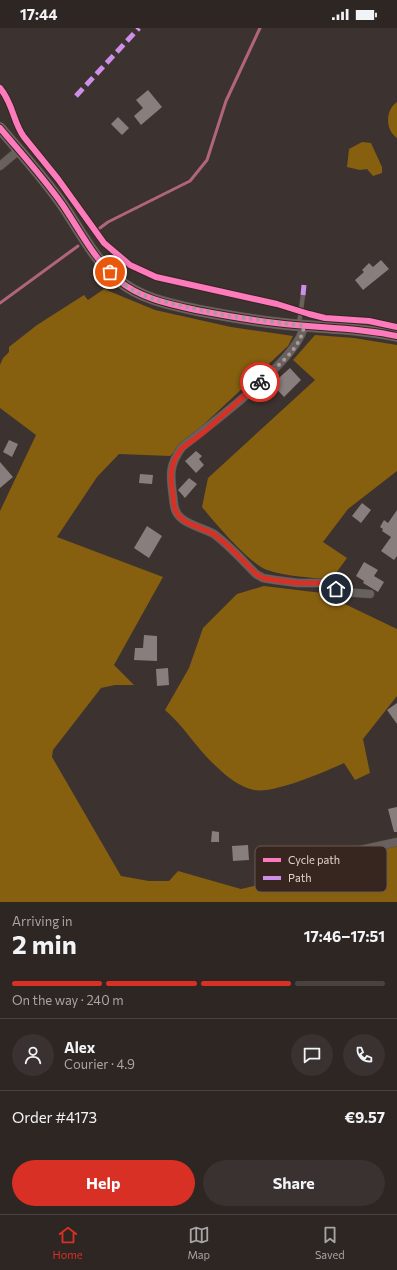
<!DOCTYPE html>
<meta charset="utf-8">
<style>
:root{--surface:#2d2623;--page:#393230;--text:#f1f3f6;--muted:#a7a5a6;--line:#484341;--accent:#d93025}
body{margin:0;font-family:Commissioner,sans-serif;background:var(--page);color:var(--text);height:100vh;display:flex;flex-direction:column;font-size:15px;white-space:nowrap}
*{box-sizing:border-box;margin:0}
p{font-size:13px;color:var(--muted)}
.icon{flex:none;width:22px;height:22px;fill:none;stroke:currentColor;stroke-width:2;stroke-linecap:round;stroke-linejoin:round}
.map{position:relative;height:874px;overflow:hidden}
.details{display:flex;flex-direction:column;background:var(--surface);flex:1}
.details>*{flex:none}
.pin{position:absolute;display:grid;place-items:center;width:34px;height:34px;color:#fff;margin:-17px;border:2px solid #fff;border-radius:50%;box-shadow:0 1px 4px #0007}
.courier{position:absolute;display:grid;place-items:center;width:40px;height:40px;margin:-20px;border:3px solid #d93025;border-radius:50%;background:#fff;color:#222;box-shadow:0 1px 5px #0007}
.head em{font-style:normal;font-weight:700}
.head div{display:flex;flex-direction:column-reverse}
.head{display:flex;align-items:center;justify-content:space-between;height:68px;padding:0 12px}
h1{font-size:26px;font-weight:700;line-height:30px}
.bar{display:grid;grid-template-columns:repeat(4,1fr);gap:6px 4px;align-content:center;height:48px;padding:0 12px}
.bar i{height:5px;border-radius:3px;background:var(--line)}
.bar .active{background:var(--accent)}
.bar p{grid-column:span 4}
.line{display:flex;align-items:center;gap:10px;padding:0 12px;border-top:1px solid var(--line)}
.line div{flex:1}
.round{display:grid;place-items:center;flex:none;width:42px;height:42px;border-radius:21px;background:var(--page)}
.button{display:flex;gap:8px;margin-top:auto;padding:8px 12px}
.button a{flex:1;height:46px;border-radius:24px;background:var(--accent);color:#fff;font-size:16px;font-weight:700;line-height:46px;text-align:center}
.button a+a{background:var(--page);color:var(--text)}
.status{display:flex;justify-content:space-between;align-items:center;height:28px;padding:0 20px;background:var(--surface);direction:ltr}
.status svg{height:11px;fill:currentColor}
.dock{display:flex;justify-content:space-around;align-items:center;height:56px;border-top:1px solid var(--line);background:var(--surface);font-size:11px;color:var(--muted)}
.dock a{display:grid;justify-items:center;gap:2px}
.dock .active{color:var(--accent)}
.map>svg:first-child{display:block}
</style>
<div class="status"><b>17:44</b><svg viewBox="0 0 49 12"><path d="M0 12V9h3v3zM5 12V6h3v6zM10 12V3h3v9zM15 12V0h3v12zM26 1h20v11H26zM47 4h2v5h-2z"/></svg></div>
<div class="map">
<svg width="397" height="874" viewBox="0 0 397 874">
<rect width="100%" height="100%" fill="#3c322f"/>
<path fill="#865f0f" d="M397,74v36c-12,-8 -12,-28 0,-36z
M362,114l9,1 11,24v6l-9,3 -6,-7 -7,1 -13,-3 2,-18z
M104,261l51,21 76,17 62,9 -5,10 -118,110 -51,-2 -22,23 -40,60 106,40 -49,88 20,20h-19l-14,3 -48,62 -1,7 69,119 28,5h20l9,-10 63,18 35,-8 121,-36v57h-397v-391l36,-76 -36,-27v-43l3,-7 6,-6v-5l28,-22 47,-30 4,5z
M315,307l39,3 43,7v126l-49,38 -25,33 24,16 -16,22c-20,-3 -44,-3 -64,-10 -17,-6 -53,-48 -65,-63l6,-29 107,-98 -22,-20z
M264,558l58,7 75,36v67l-34,43 7,34 -15,7 -11,-17c-19,9 -71,31 -90,27 -12,-2 -27,-13 -36,-22 -20,-17 -33,-41 -53,-58l24,-42 14,-40 34,-34z"/>
<g fill="none" stroke-linecap="round" stroke-linejoin="round">
<path stroke="#b1657d" stroke-width="3" d="M100,200l8,-6 82,-41 17,-21 19,-59 34,-73
M0,275l78,-57"/>
</g>
<path fill="#887e7d" d="M148,62l14,17 -21,18 -7,-9 9,-8 -7,-8z
M118,89l11,11 -7,7 -11,-11z
M381,232l8,9 -26,21 -8,-10 9,-8 -2,-2 7,-7 4,4z
M290,340l11,12 -17,17 -12,-13z
M9,412l9,4 -6,13 -9,-5z
M196,423l6,5 -3,3 5,6 -8,8 -11,-12z
M0,434l13,15 -13,11z
M140,446l13,1 -1,9 -13,-1z
M189,450l8,6 -12,14 -7,-8z
M362,475l9,7 -10,13 -9,-7z
M397,482v46l-3,4 -13,-9 10,-14 -9,-6 1,-2 -3,-2 4,-7 4,3z
M147,498l15,10 -13,22 -15,-10z
M364,534l14,8 -4,6 10,6 -6,10 -15,-9 1,-2 -8,-5z
M144,607l13,1v25l-23,-1 1,-12h8z
M168,640l1,17 -12,1 -1,-17z
M397,675v21l-10,-14z
M397,779v25h-3l-6,-23z
M212,803l7,1v10h-8z
M248,817l1,15 -16,1 -1,-15z"/>
<g fill="none" stroke-linecap="round" stroke-linejoin="round">
<defs>
<path id="lane" d="M299,296l4,-29"/>
<path id="street" d="M0,138l19,-16
M304,298c-5,33 -94,99 -122,121 -13,18 -12,28 -9,49 1,9 1,16 8,22 9,8 23,10 33,16 15,11 29,27 42,40l7,4 12,2 23,3h23l23,9 26,2
M279,840l118,-26"/>
<path id="secondary" d="M0,100c21,25 43,49 62,76 17,25 32,55 55,75 22,19 51,25 79,31 26,5 53,10 80,13 41,5 81,4 121,13"/>
</defs>
<use href="#lane" stroke="#584f4c" stroke-width="5"/>
<use href="#street" stroke="#584f4c" stroke-width="9"/>
<use href="#secondary" stroke="#584f4c" stroke-width="12"/>
<use href="#lane" stroke="#68615e" stroke-width="4"/>
<use href="#street" stroke="#68615e" stroke-width="8"/>
<use href="#secondary" stroke="#6f6560" stroke-width="11"/>
<path stroke="#ce8fe9" stroke-width="5" stroke-dasharray="10 5" stroke-linecap="butt" d="M76,68l63,-68
M303,267l1,-10"/>
<defs>
<path id="cycleway" d="M0,60c13,15 13,34 24,49l34,42 46,64 26,22 26,12 121,27 32,10 16,4 44,3 28,6
M0,100c21,25 43,49 62,76 17,25 32,55 55,75 22,19 51,25 79,31 26,5 53,10 80,13 41,5 81,4 121,13"/>
</defs>
<use href="#cycleway" stroke="#37251f" stroke-width="8"/>
<use href="#cycleway" stroke="#fd7abc" stroke-width="6"/>
</g>
<g fill="none" stroke-linecap="round" stroke-linejoin="round">
<path stroke="#a79b98" stroke-width="4" stroke-dasharray="0 7.2" d="M110,244l13,12 15,9 17,7 74,16 75,10c-3,23 -28,41 -44,56"/>
<path stroke="#d93025" stroke-width="5" d="M260,354l-56,50 -22,16c-13,17 -12,28 -9,48 1,9 1,16 8,22 9,9 25,10 35,18 15,11 27,25 40,38l7,4 12,2 23,3h23l15,6"/>
</g>
<rect x="255" y="818" width="132" height="46" rx="6" fill="#37251f" stroke="#6a5a54" stroke-width="1"/>
<rect x="263" y="830" width="18" height="4" fill="#fd7abc"/>
<rect x="263" y="848" width="18" height="4" fill="#ce8fe9"/>
<g font-size="11" fill="#e0d4d0">
<text x="288" y="836">Cycle path</text>
<text x="288" y="854">Path</text>
</g>
</svg>
<div class="pin" style="left:110px;top:244px;background:#ea580c"><svg class="icon" aria-label="bag" viewBox="0 0 24 24"><path d="M5 8h14l-1 12H6zM9 8a3 3 0 0 1 6 0"/></svg></div>
<div class="pin" style="left:336px;top:561px;background:#1f2937"><svg class="icon" aria-label="home" viewBox="0 0 24 24"><path d="M3 11l9-7 9 7M6 9v11h12V9"/></svg></div>
<div class="courier" style="left:260px;top:354px"><svg class="icon" aria-label="bike" viewBox="0 0 24 24"><circle cx="6" cy="16" r="4"/><circle cx="18" cy="16" r="4"/><path d="M6 16l4-8h5l3 8M10 8l3 8H6M13 5h3"/></svg></div>
</div>
<section class="details">
<div class="head"><div><h1>2 min</h1><p>Arriving in</p></div><em>17:46–17:51</em></div>
<div class="bar"><i class="active"></i><i class="active"></i><i class="active"></i><i></i><p>On the way · 240 m</p></div>
<div class="line" style="height:72px"><a class="round"><svg class="icon" aria-label="person" viewBox="0 0 24 24"><circle cx="12" cy="8" r="4"/><path d="M4 21q1-7 8-7t8 7"/></svg></a><div><b>Alex</b><p>Courier · 4.9</p></div><a class="round"><svg class="icon" aria-label="chat" viewBox="0 0 24 24"><path d="M4 5h16v11H9l-5 4z"/></svg></a><a class="round"><svg class="icon" aria-label="phone" viewBox="0 0 24 24"><path d="M5 4h4l2 5-3 2q2 4 5 5l2-3 5 2v4C11 20 4 13 5 4z"/></svg></a></div>
<div class="line" style="height:52px"><div>Order #4173</div><b>€9.57</b></div>
<div class="button"><a>Help</a><a>Share</a></div>
</section>
<nav class="dock">
<a class="active"><svg class="icon" aria-label="home" viewBox="0 0 24 24"><path d="M3 11l9-7 9 7M6 9v11h12V9"/></svg>Home</a>
<a><svg class="icon" aria-label="map" viewBox="0 0 24 24"><path d="M3 6l6-2 6 2 6-2v14l-6 2-6-2-6 2zM9 4v14M15 6v14"/></svg>Map</a>
<a><svg class="icon" aria-label="saved" viewBox="0 0 24 24"><path d="M7 4h10v16l-5-4-5 4z"/></svg>Saved</a>
</nav>
